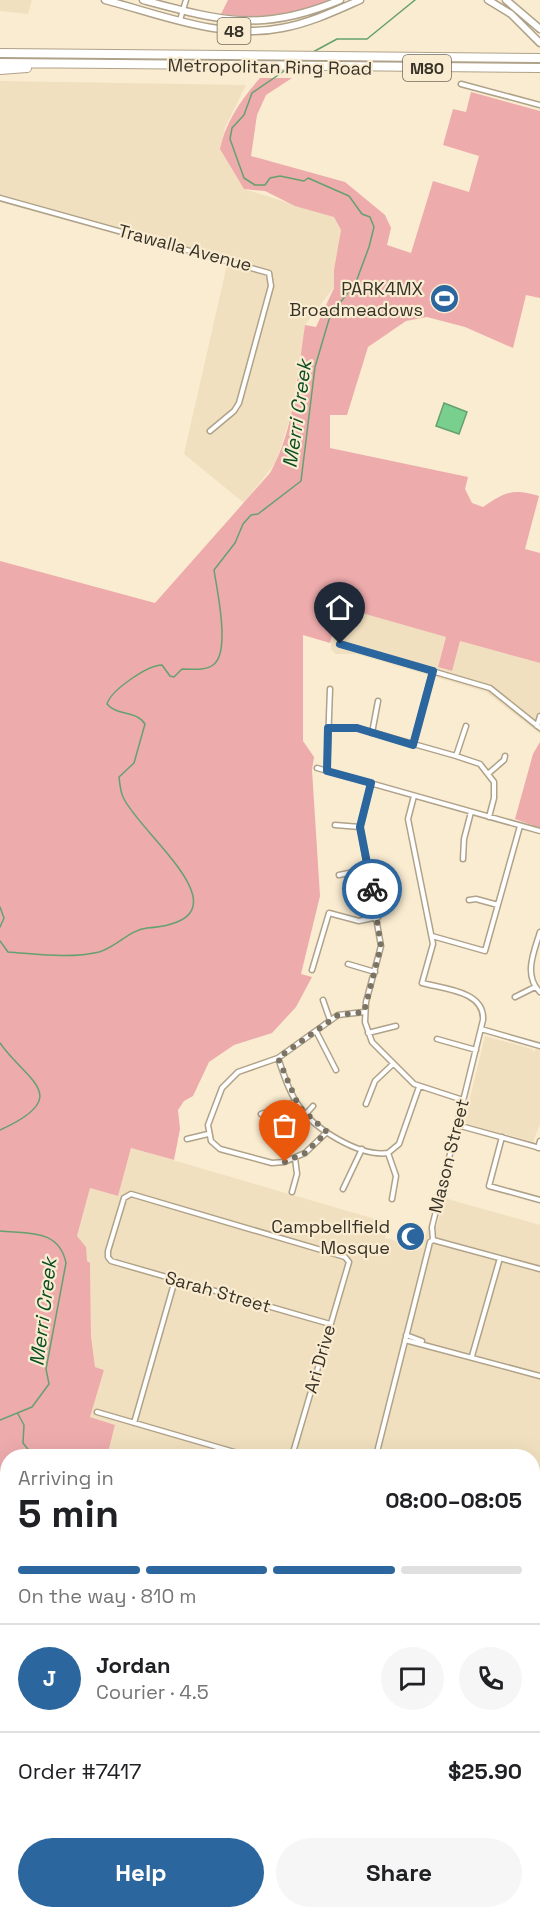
<!DOCTYPE html>
<meta charset="utf-8">
<style>
:root{--surface:#fff;--page:#f6f6f6;--text:#202124;--muted:#757577;--line:#e0e0e0;--accent:#2b669e}
body{margin:0;font-family:"Space Grotesk",sans-serif;background:var(--page);color:var(--text);height:100vh;display:flex;flex-direction:column;font-size:22px;white-space:nowrap}
*{box-sizing:border-box;margin:0}
p{font-size:20px;color:var(--muted)}
.icon{flex:none;width:33px;height:33px;fill:none;stroke:currentColor;stroke-width:2;stroke-linecap:round;stroke-linejoin:round}
.map{position:relative;flex:1;overflow:hidden}
.panel{position:absolute;left:0px;top:1449px;width:540px;height:470px;display:flex;flex-direction:column;background:var(--surface);border-radius:24px 24px 0 0;box-shadow:0 6px 24px #0002}
.panel>*{flex:none}
.pin{position:absolute;display:grid;place-items:center;width:51px;height:51px;color:#fff;margin:-62px -26px;border-radius:50% 50% 50% 0;rotate:-45deg;box-shadow:0 0 6px #0007}
.pin .icon{rotate:45deg}
.courier{position:absolute;display:grid;place-items:center;width:60px;height:60px;margin:-30px;border:4px solid #2b669e;border-radius:50%;background:#fff;color:#222;box-shadow:0 2px 8px #0007}
.summary em{font-style:normal;font-weight:800}
.summary div{display:flex;flex-direction:column-reverse}
.summary{display:flex;align-items:center;justify-content:space-between;height:102px;padding:0 18px}
h1{font-size:39px;font-weight:800;line-height:45px}
.bar{display:grid;grid-template-columns:repeat(4,1fr);gap:9px 6px;align-content:center;height:72px;padding:0 18px}
.bar i{height:8px;border-radius:4px;background:var(--line)}
.bar .current{background:var(--accent)}
.bar p{grid-column:span 4}
.line{display:flex;align-items:center;gap:15px;padding:0 18px;border-top:2px solid var(--line)}
.line div{flex:1}
.round{display:grid;place-items:center;flex:none;width:63px;height:63px;border-radius:32px;background:var(--page)}
.primary-button{display:flex;gap:12px;margin-top:auto;padding:12px 18px}
.primary-button a{flex:1;height:69px;border-radius:36px;background:var(--accent);color:#fff;font-size:24px;font-weight:800;line-height:69px;text-align:center}
.primary-button a+a{background:var(--page);color:var(--text)}
.map>svg:first-child{display:block}
</style>
<div class="map">
<svg width="540" height="1918" viewBox="0 0 540 1918">
<rect width="100%" height="100%" fill="#faecd1"/>
<path fill="#f1e0bf" d="M0,0h32l-4,14 -28,-3z
M0,81l246,4 -22,45 20,59 90,28 7,13 -7,57 -29,38 -14,90 -15,47 -32,41 -60,-49 44,-194 -228,-61z
M340,606l106,31 -8,30 13,4 9,-30 80,22v71l-54,-42 -129,-38h-21l-5,-5v-8z
M485,1036l47,13 2,3 2,-4 4,1v75l-7,18 -69,-19z
M131,1148l258,75 -4,15 37,10 7,-24 8,2 7,-28 96,27v693l-440,-1 -2,-6h434v-455h-425l8,-31 -25,-8 14,-47 -9,-3 -4,-31 -1,-73 -3,-2 -10,-25 13,-48 28,8z"/>
<path fill="#edabac" d="M228,0h101c-36,15 -69,19 -108,14z
M260,78h32l-26,17 -9,20 -6,41 94,26 40,33 6,13 -4,17 24,8 22,-72 36,11 10,-36 -36,-11 10,-36 13,3 5,-20 69,19v187l-14,-3 -13,53 -48,-21 -38,-10 -21,4 -38,26 -21,68h-17v33l138,29 -3,12 7,14 11,4c22,-15 29,-19 56,-11l-14,53 15,4v110l-80,-22 -8,30 -14,-4 8,-30 -105,-30 -11,36 -27,-8v106l11,16 -2,13 8,126 -19,78 11,3 -16,30 -24,26 -38,12 -25,17 -16,34 -9,5 -6,9 2,19 -6,31 -43,-12 -13,48 -28,-8 -13,48 9,11 1,14 3,2 1,73 4,31 9,3 -14,47 25,8 -8,31h-99v136l-8,26v-1057l155,42 115,-130c25,-44 27,-98 35,-148l11,2 18,-39v-18l7,-40 -7,-13 -39,-11 -30,-15 -21,-2 -24,-40c6,-28 21,-49 40,-71z
M540,742v86l-25,-9 18,-65z
M0,1622l8,4v285h90l5,7h-103z"/>
<path fill="#79d08e" stroke="#65a16f" stroke-width="1.5" d="M444,403l23,9 -8,22 -23,-8z"/>
<g fill="none" stroke-linecap="round" stroke-linejoin="round">
<path stroke="#65a16f" stroke-width="1.5" d="M313,52l24,-13h30l48,-39
M0,907l4,11 -4,9
M0,941l8,11c29,2 62,7 91,0 18,-5 30,-22 48,-24 108,-8 -3,-90 -23,-129 -4,-7 -4,-15 -5,-22l15,-14 11,-39c-9,-14 -28,-8 -38,-20 4,-14 41,-39 55,-39l8,11 4,1 8,-8c10,0 23,2 31,-4 18,-12 4,-75 1,-95l21,-27 8,-19 8,-9 7,-1 43,-33 14,-114 15,-51 26,-34 13,-35 5,-20 -4,-10 -8,-3 -13,-18 -41,-18 -4,3 -24,-5 -10,2 -5,7h-10l-11,-7 -14,-39 2,-11 12,-13 8,-22 35,-24
M0,1043c26,38 75,53 0,87
M0,1231c29,3 59,-2 66,32l-20,106 3,15 -17,23 -32,13
M18,1414l6,11 -1,18 8,10 8,3
M23,1456l4,-7
M0,1692l8,3
M0,1896l8,-14"/>
<defs>
<path id="street" d="M180,20l6,-20
M461,84l79,21
M0,198l269,75 2,13 -32,117 -5,8 -24,20
M340,644l150,44 50,40
M537,726l3,-10
M328,728h29l99,28 24,8 14,18v16l-5,19
M372,733l6,-32
M413,745l20,-74
M456,756l10,-30
M317,768l223,63
M327,771l3,-82
M489,773l15,-13 1,-4
M371,783l-11,44 21,119 -15,56 -1,20 7,20 42,42 49,16
M335,825l25,2
M463,859l1,-20 7,-27
M339,875l29,-6
M469,900l7,-1 22,6
M540,932c-6,20 -17,43 0,60
M432,936l53,15 35,-125
M348,964l27,8
M312,970l17,-57 30,8 19,-4
M515,997l20,-10
M323,1000l7,20
M481,1029l59,17
M316,1031l20,39
M368,1033l28,-7
M437,1039l39,11
M278,1058c6,17 11,34 21,48 15,23 61,51 89,47l11,-9 20,-57
M366,1104l9,-23 18,-17
M261,1114l35,-12
M306,1114l7,-8
M457,1125l83,23
M327,1132l-22,21 -21,9 -12,1 -52,-14 -9,-8 -3,-16 14,-37 16,-16 40,-14 60,-43 26,-3
M502,1137l-13,49 51,14
M187,1139l21,-5
M538,1148l2,-7
M388,1153l8,23 -4,23
M343,1189l19,-40
M292,1192l5,-18 -2,-16
M433,1240l107,29
M406,1335l16,6
M405,1340l135,36
M472,1356l28,-98
M97,1412l151,44
M134,1423l41,-143
M292,1456l57,-194 -4,-5 -214,-63 -7,4 -16,53v6l3,4 219,63
M376,1456l54,-214 3,-2 -1,-13 51,-207c2,-29 -39,-31 -61,-37l11,-39 -25,-125 6,-23
M532,1538l8,2
M532,1796l8,2
M532,1842l8,-26
M226,1911l24,7
M333,1918l2,-7
M418,1918l2,-7
M511,1918l2,-7"/>
<path id="primary" d="M105,0c57,15 117,40 177,28 28,-5 53,-17 78,-28
M143,0c78,21 119,33 197,0
M488,0l23,14 29,29
M506,0l34,29"/>
<path id="highway" d="M0,53l540,5
M0,63l540,5
M0,70l27,-2"/>
</defs>
<use href="#street" stroke="#afa289" stroke-width="7"/>
<use href="#primary" stroke="#afa289" stroke-width="9"/>
<use href="#highway" stroke="#afa289" stroke-width="10"/>
<use href="#street" stroke="#fff" stroke-width="4"/>
<use href="#primary" stroke="#fff" stroke-width="6"/>
<use href="#highway" stroke="#fff" stroke-width="8"/>
</g>
<g fill="none" stroke-linecap="round" stroke-linejoin="round">
<path stroke="#7b7363" stroke-width="6" stroke-dasharray="0 10.8" d="M285,1162l20,-9 22,-21 -28,-25 -21,-49 60,-43 26,-3 17,-66 -9,-57"/>
<path stroke="#2b669e" stroke-width="8" d="M340,644l93,27 -20,74 -56,-17h-29l-1,43 44,12 -11,44 12,62"/>
</g>
<defs>
<symbol id="stadium-disc" viewBox="-11 -11 22 22"><circle r="9.5" fill="#2b669e" stroke="#faecd1"/><path d="M0-5a6.5 5 0 1 0 0 10a6.5 5 0 1 0 0-10ZM-3.5-1.8h7v3.6h-7Z" fill="#fff"/></symbol>
<symbol id="mosque-disc" viewBox="-11 -11 22 22"><circle r="9.5" fill="#2b669e" stroke="#faecd1"/><path d="M3.5-4.9A6 6 0 1 0 3.5 4.9A5 5 0 1 1 3.5-4.9Z" fill="#fff"/></symbol>
</defs>
<g fill-rule="evenodd">
<use href="#stadium-disc" x="428" y="282" width="33" height="33"/>
<use href="#mosque-disc" x="394" y="1220" width="33" height="33"/>
</g>
<g text-anchor="middle" stroke-width="4.5" stroke-linejoin="round" paint-order="stroke">
<g fill="#faecd1" stroke="#726a5b" stroke-width="1.5">
<rect x="217.5" y="18" width="33" height="26" rx="4.5"/>
<rect x="403" y="55" width="48" height="26" rx="4.5"/>
</g>
<g font-size="16" font-weight="bold" fill="#373228">
<text x="234" y="37">48</text>
<text x="427" y="74">M80</text>
</g>
<g font-size="18" fill="#373228" stroke="#faecd1">
<text transform="translate(270 67) rotate(1)" y="6">Metropolitan Ring Road</text>
<text transform="translate(185 248) rotate(15)" y="6">Trawalla Avenue</text>
<text transform="translate(449 1156) rotate(-76)" y="6">Mason Street</text>
<text transform="translate(218 1292) rotate(16)" y="6">Sarah Street</text>
<text transform="translate(320 1359) rotate(-74)" y="6">Ari Drive</text>
</g>
<g font-size="18" fill="#373228" stroke="#faecd1" text-anchor="end">
<text x="423" y="295">PARK4MX<tspan x="423" dy="21">Broadmeadows</tspan></text>
<text x="390" y="1233">Campbellfield<tspan x="390" dy="21">Mosque</tspan></text>
</g>
<g font-size="20" font-style="italic" fill="#0a4d23" stroke="#faecd1">
<text transform="translate(297 414) rotate(-82)" y="7">Merri Creek</text>
<text transform="translate(43 1312) rotate(-83)" y="7">Merri Creek</text>
</g>
</g>
</svg>
<div class="pin" style="left:285px;top:1162px;background:#ea580c"><svg class="icon" aria-label="bag" viewBox="0 0 24 24"><path d="M5 8h14l-1 12H6zM9 8a3 3 0 0 1 6 0"/></svg></div>
<div class="pin" style="left:340px;top:644px;background:#1f2937"><svg class="icon" aria-label="home" viewBox="0 0 24 24"><path d="M3 11l9-7 9 7M6 9v11h12V9"/></svg></div>
<div class="courier" style="left:372px;top:889px"><svg class="icon" aria-label="bike" viewBox="0 0 24 24"><circle cx="6" cy="16" r="4"/><circle cx="18" cy="16" r="4"/><path d="M6 16l4-8h5l3 8M10 8l3 8H6M13 5h3"/></svg></div>
<section class="panel">
<div class="summary"><div><h1>5 min</h1><p>Arriving in</p></div><em>08:00–08:05</em></div>
<div class="bar"><i class="current"></i><i class="current"></i><i class="current"></i><i></i><p>On the way · 810 m</p></div>
<div class="line" style="height:108px"><b class="round" style="background:var(--accent);color:#fff">J</b><div><b>Jordan</b><p>Courier · 4.5</p></div><a class="round"><svg class="icon" aria-label="chat" viewBox="0 0 24 24"><path d="M4 5h16v11H9l-5 4z"/></svg></a><a class="round"><svg class="icon" aria-label="phone" viewBox="0 0 24 24"><path d="M5 4h4l2 5-3 2q2 4 5 5l2-3 5 2v4C11 20 4 13 5 4z"/></svg></a></div>
<div class="line" style="height:78px"><div>Order #7417</div><b>$25.90</b></div>
<div class="primary-button"><a>Help</a><a>Share</a></div>
</section>
</div>
